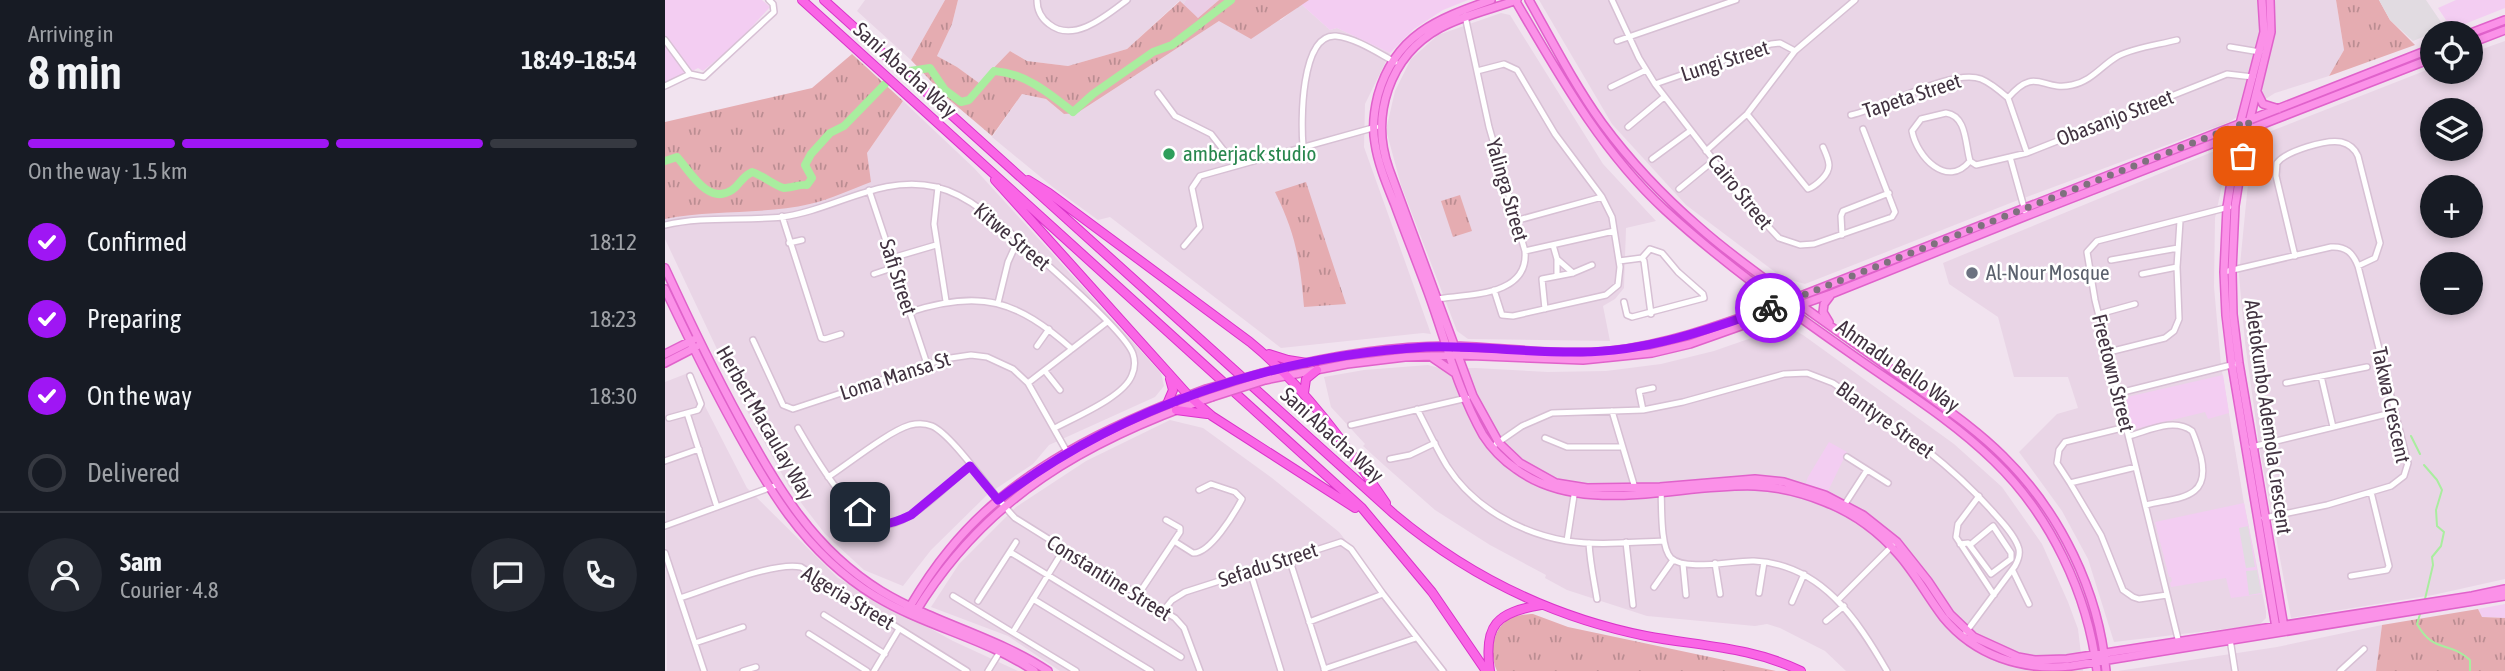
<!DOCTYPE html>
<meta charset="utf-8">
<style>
:root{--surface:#171b24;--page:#242831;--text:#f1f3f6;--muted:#9ea1a6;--line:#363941;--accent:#9f16f4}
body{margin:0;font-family:"Asap Condensed",sans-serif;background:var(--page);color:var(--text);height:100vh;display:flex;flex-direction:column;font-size:26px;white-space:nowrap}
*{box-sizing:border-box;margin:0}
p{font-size:23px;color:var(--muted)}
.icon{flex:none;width:38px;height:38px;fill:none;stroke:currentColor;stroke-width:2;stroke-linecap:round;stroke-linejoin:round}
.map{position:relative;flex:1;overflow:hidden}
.details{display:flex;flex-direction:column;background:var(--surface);width:665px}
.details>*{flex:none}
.fabs{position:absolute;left:1755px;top:21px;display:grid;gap:14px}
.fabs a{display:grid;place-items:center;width:63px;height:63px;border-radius:50%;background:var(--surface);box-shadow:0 4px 10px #0003;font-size:35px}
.pin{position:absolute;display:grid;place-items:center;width:60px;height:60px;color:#fff;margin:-30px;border-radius:14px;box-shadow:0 4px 10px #0006}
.courier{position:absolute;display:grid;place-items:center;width:70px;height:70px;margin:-35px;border:5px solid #9f16f4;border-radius:50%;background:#fff;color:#222;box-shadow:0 2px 9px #0007}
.headline em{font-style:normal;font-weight:600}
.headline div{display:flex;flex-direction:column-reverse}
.headline{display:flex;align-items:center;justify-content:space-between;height:119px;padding:0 28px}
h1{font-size:46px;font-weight:600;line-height:52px}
.bar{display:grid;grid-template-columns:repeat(4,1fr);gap:10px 7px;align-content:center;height:84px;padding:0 28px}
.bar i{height:9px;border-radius:5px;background:var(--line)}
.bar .current{background:var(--accent)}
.bar p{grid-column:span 4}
.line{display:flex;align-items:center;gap:18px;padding:0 28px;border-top:2px solid var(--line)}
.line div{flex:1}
.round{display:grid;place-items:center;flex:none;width:74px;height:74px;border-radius:37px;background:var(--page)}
ol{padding:0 28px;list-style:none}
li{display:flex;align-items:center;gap:21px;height:77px}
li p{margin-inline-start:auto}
li .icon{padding:7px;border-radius:50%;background:var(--accent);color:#fff;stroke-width:4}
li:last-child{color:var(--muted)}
li i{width:38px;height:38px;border:4px solid var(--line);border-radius:50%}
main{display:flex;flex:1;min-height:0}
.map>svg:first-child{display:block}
</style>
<main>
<section class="details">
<div class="headline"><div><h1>8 min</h1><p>Arriving in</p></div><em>18:49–18:54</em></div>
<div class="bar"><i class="current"></i><i class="current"></i><i class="current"></i><i></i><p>On the way · 1.5 km</p></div>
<ol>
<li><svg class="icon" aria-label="check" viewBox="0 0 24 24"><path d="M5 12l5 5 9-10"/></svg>Confirmed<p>18:12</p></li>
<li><svg class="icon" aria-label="check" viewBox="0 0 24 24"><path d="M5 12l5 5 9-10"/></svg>Preparing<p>18:23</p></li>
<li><svg class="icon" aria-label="check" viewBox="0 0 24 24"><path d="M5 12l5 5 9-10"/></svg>On the way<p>18:30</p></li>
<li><i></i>Delivered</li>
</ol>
<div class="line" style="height:126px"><a class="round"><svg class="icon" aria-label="person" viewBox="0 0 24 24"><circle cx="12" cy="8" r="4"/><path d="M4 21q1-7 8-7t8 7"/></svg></a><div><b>Sam</b><p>Courier · 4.8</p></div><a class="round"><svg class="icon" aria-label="chat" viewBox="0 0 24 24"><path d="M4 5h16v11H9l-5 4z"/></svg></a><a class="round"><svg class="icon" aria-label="phone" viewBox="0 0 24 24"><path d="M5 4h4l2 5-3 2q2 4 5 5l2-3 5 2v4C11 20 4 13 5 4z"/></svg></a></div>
</section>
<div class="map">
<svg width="1840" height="671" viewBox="0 0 1840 671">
<defs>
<pattern id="grass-tufts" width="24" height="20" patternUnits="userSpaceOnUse" patternTransform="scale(1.75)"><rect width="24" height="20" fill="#e5acb1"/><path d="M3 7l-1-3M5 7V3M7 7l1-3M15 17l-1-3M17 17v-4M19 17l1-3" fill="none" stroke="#bb8d92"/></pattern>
</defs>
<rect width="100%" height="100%" fill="#f1e3ef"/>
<path fill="#e9d5e6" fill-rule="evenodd" d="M200,0h80l-34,60 -54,-49z
M293,0h228l-3,5 -4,-4 -52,48 -59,17 -41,-5 -17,-10 -31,32 -22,-16 -20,-11 15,-32z
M874,0h797l8,50 -15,26 -54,17 -46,29 -216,80 -208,82 -22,-6 -97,-73 -74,-81z
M636,4l29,26 7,-2 53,25 -25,51 -1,43 67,187 -8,-1 -142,15 -171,-131 -12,3 -44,-32 -62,-51 30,-43 24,5 18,15 155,-93 62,-1z
M836,13l9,2 93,149 53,57 -30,7 -2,60 -9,11 -12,7 7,35 -142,-2 -11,-8 -56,-146 -15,-55 9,-39 16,-32 27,-24z
M1840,41v538l-72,16 -142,23 -31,-167 -15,-109 -6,-67 13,-132 4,-6 176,-69 1,4h38v-19zM1768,110h38v39h-38zM1768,187h38v39h-38zM1768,264h38v39h-38z
M238,101l71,67 187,205 3,13 -9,11 -106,48 -16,19 -45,30 -57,56 -28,36 -39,-16 -39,-36 -36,-47 -48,-87 -76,-161v-20l28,-6 67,-3 51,-6 56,-51z
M1552,150l11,7 -13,61 -1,69 7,78 23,138 22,108v7l-7,7 -145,17 -26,-83 -26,-48 -43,-59 38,-38 21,-6 -10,-31h-54l-16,-60 -49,-33 -6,-21z
M1121,326l17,9 151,109 48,43 40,57 26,58 10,27 5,42h-237l-21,-20 -45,-23 -13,-4 -12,2 -108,-10 -80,-26 -22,-12 1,-3 -56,-30 -55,-35 -50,-44 -22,-20 2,-2 -34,-37 -7,-30 40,-7 64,-5 15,4 32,-1 73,4 58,-1 55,-7 53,-13z
M23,373l59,115 91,90 115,63 65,30h-351l-2,-289z
M505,420l33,8 69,50 67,54 109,139h-388l-52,-35 -77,-29 28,-43 57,-57 70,-46z
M1717,625l-6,46h-258l159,-24z"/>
<path fill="#f3cdf2" d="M0,0h97l8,7 -33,36 -34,28 -5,-3 -33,18z
M644,0h159l-25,10 -29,19 -24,24 -53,-25 -7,2 -29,-26z
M1791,0h49v8l-53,21 -14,-21z
M1558,375l6,38 -21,6 -3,-7 -70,17 -3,-2 -7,-26 2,-4z
M1164,442l18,10 -20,41 -22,-8 3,-8z
M1579,503l18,91 -31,4 -5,-20 -55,9 -1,-4 2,-2 -1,-4h-2l-14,-55z
M1840,604v14l-23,-1 -4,-8z"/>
<path fill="#eacde5" d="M521,0h33l-21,18 -15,-13z"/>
<path fill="url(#grass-tufts)" d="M280,0h13l-6,24 -15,32 20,11 22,16 31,-32 17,10 41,5 59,-17 53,-48 18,17 21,-18h90l-58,39 -32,-18 -142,92 -13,1 -18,-15 -24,-5 -30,42 -46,-39 -35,-37z
M1671,0h43l11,20 25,25 -86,31 15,-26z
M187,54l51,47 -36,52 4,29c-19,7 -40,17 -61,22 -47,11 -97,5 -145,15v-97l147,-34z
M641,182l40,122 -42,3c-4,-47 -8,-72 -29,-115z
M795,195l12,36 -19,6 -12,-36z
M1813,609l4,8 23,1v53h-129l6,-46z
M868,614l35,13 208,44h-279c-9,-19 -4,-48 19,-55 5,-1 12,-2 17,-2z"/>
<path fill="#e1dbe1" d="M1714,0h47l19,28 -32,13 -23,-21z
M1583,526l7,41 -9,1 -7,-40z
M1592,570l4,23 -12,2 -3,-24z"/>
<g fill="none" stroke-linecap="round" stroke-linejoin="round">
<path stroke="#a9ed9f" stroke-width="2" d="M1746,436l9,18
M1759,465l13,15 5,10 -6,20 1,16 7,6 -3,14 -9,11 1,8 -8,34
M1756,611l-4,13c17,30 31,16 53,36v11"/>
<path stroke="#a9ed9f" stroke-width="8" d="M245,71l20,-3 15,22 16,12 8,-2 25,-29c31,2 55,22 79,41l20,-18 60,-42 19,-7 59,-45
M0,161l12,-4c13,14 31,49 55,33 9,-6 8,-12 20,-18 10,3 25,15 32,16 8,0 15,-4 23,-3l5,-7 -7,-13 6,-11 19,-21 14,-7 41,-42"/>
<defs>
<path id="minor" d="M372,0c0,10 4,18 12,24 25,20 58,-9 78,-24
M947,0l27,58 16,26 95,123 29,31 21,7 14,-1 78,-27 3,-5 -32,-83
M0,40l25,34 14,3 70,-65 -1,-8 -4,-4
M952,41l119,-41
M1565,47l30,5
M812,71l27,-7 13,6 38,64 47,63 10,20 8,50 -2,18 -12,10 -93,21 -11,-1 -8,-25
M990,84l116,-40 9,-1 15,8
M0,86l25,-12
M946,87l35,-17
M493,93l17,23 36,18 24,31
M1281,113c21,3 19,31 24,48 -23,28 -53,-4 -58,-30l9,-12z
M1082,114l61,75c6,-2 9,-5 14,-10 11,-11 7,-18 1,-32
M1186,115c33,-7 101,-47 130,-36 10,4 19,12 27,19
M963,127l36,-30
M638,146c-2,-22 -3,-113 33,-110 20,2 42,17 59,26
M1041,151l41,-37 48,-63 60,-51
M1362,153l-19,-55c28,-33 34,-6 64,-13 20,-4 30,-20 46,-29 18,-9 40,-11 59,-16
M1345,157l15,54
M987,159l38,-28
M1305,161l6,4 51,-12 200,-79 26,3
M273,187l-4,37 12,77
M1014,189l34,-28
M204,190l58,174
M117,216l39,122 4,1 16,-5
M850,221l87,-24
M0,225c38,-9 78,-4 117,-8 53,-7 99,-43 154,-30 17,4 34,14 47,24 27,20 141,117 150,143 2,6 2,14 -1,21 -8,22 -57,42 -77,53
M1177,235l-1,-19 2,-5 46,-18
M124,243l13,-3
M888,245l4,14v17
M519,246l16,-19 -8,-39 8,-12 176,-49
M860,251l89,-20
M1630,256l-19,-80 1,-13c9,-12 50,-24 64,-21 8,2 14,7 17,14l22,87 -5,15 -17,8
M227,258l44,-13
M892,259l16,14
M1446,260l67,-12
M954,261l23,-3 2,3 7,53
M1559,272l107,-25c15,-1 22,6 27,19l50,197 -4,13 -13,10 -64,19 -63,13
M209,274l21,-7
M1477,274l35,-7
M771,299c32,-5 93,-2 89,-48l-36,-124 -24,-111
M959,302l3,13 5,2 72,-19 -1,-4 -25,-22 -16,-19 -12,-4 -8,9
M333,303l10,-41 10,-22
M880,309l-3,-30 31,-6 19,-8
M245,312c70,-23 107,-12 162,37
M1434,314l36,-10
M88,340l30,65 10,4 151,-50 27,-4 16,2 26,12 15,14 43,76
M372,346l12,-17
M1444,352l56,-14 9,-7 5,-12 -2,-52 3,-46
M380,371l15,19
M1656,376l12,51
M363,383l79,-61
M1621,383l81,-16
M1454,393l116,-29
M752,409c10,19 19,39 30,57 26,41 73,67 120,75 32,5 65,1 97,0
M978,410l-4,-19 14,-3
M947,411l23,77
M22,413l11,-3 3,-6 -11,-28
M4,418l18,-5 30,94
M686,425l116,-27
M1461,427l-61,15 -6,8 -2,13 13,20 66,-16
M133,428c14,24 57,101 89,97 27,-4 62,-42 83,-59
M1464,436c19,-5 45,-19 63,-5 4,8 6,17 9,26 10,43 -23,40 -55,48
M880,438l22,9h55
M831,444l26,-18 30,-13 91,-3 40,-8 101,-28 23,-1 26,10c56,39 113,76 159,128 9,10 21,22 26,35 3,7 1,13 -3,20l-49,66
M1587,447l143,-35
M1182,457l41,26
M725,459l20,-4 25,-12
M0,461l34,-12
M163,477c20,-13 61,-46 82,-52 8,-2 15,-2 22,1 21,9 62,71 83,92l160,100 9,10 16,43
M1405,483l31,52 22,55 10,7 6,2 28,-4
M996,490c1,16 -1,57 10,68 15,14 63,2 83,3 67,3 103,58 133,110
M1314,496l-21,28 -2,13 38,58
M1180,504l22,-34
M0,526l112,-41
M509,541l19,12c17,1 41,-39 49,-54l-7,-7 -24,-8 -12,6
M902,541l8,-52
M961,542l7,63
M924,543c1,20 5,37 8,56
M1295,544l8,-1 23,31 20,-15v-6l-18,-27 -23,19
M345,552l171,105
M0,553l39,118
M624,558l36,113
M1050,563l5,31
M1018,564l3,31
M585,571l31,100
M1348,571l16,33
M1686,576l36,-6 2,-4 -18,-74
M989,587l19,-27
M1094,593l5,-31
M473,595l42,-63v-4l-14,-8
M288,596l123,75
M15,598c29,-9 94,-37 121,-31l166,104
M368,599l118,72
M1173,600l55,-55
M313,601l38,-59
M1127,602l12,-28
M498,611l9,-11 13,-8 156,-50 10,7 32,45 60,77
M159,615l61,39
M1161,621l18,-15
M644,622l74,-28
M348,632l51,-83
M144,634l58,37
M1565,639l5,32
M30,643l48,-16
M1514,643l-84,-343 -8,-48 10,-11 132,-34
M659,669l92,-31
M78,671l13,-4
M209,671l25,-42
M323,671l13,-21
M1675,671l24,-22"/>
<path id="major" d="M826,0c-54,19 -96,35 -113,95 -4,16 -6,32 -3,48 3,21 12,42 20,62 11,30 23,60 34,90 17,47 29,96 54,140 9,14 20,25 33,34 67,49 163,14 239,17 24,1 48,7 70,16 28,11 53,29 73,52 17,19 29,42 45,63 32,39 79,54 128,49l434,-70
M850,0c44,75 86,151 150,210 58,53 121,98 185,143 48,34 101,66 144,108 56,54 94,133 103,210
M852,0c-25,9 -53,15 -77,28 -51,28 -70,88 -51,141l84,227 26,47 21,20 36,20 31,5 73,-1 95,-8 29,3 41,13 38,20 34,27 31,39 22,33 24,23 44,20 17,3 32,-1 405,-63 33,-7
M864,0c23,41 45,84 73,123 28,38 61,73 97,104 29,26 61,48 92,71 43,31 86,61 129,92 29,21 58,41 83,66 57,56 96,135 103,215
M1597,0l2,32 -24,92 -13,83 -3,65 2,43 6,50 44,263
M1605,0l1,32 -24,99 -12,75 -3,65 1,43 6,49 45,264
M1806,33l34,-13
M1806,43l34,-13
M1592,92l6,12 16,5
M1550,143l11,5 8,11
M0,268c24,52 48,102 76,153 37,67 72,128 140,170 53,32 114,45 167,80
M0,289c20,42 40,83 62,124 38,71 77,140 148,183 51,31 110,42 159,75
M1088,314l7,-16 -5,-10
M1164,322l-6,-10 1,-8 6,-8
M0,354l28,-14
M768,358l22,15
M0,363l31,-16
M597,373c62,-16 129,-28 194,-27 51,2 103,10 154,5 64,-7 123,-31 183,-52l640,-251
M600,380l82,-16 58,-7 53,-2 125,5 69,-7 38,-9 141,-50 195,-78 407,-158
M244,608c12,-20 25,-40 40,-58 64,-80 163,-126 257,-161
M250,613c70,-116 172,-173 297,-216"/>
<path id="highway" d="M137,0l560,508 70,84 54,79
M159,0l570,514c74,62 158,103 252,122 53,10 106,11 155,35
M330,180l194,216 23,20 143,92
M363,180l21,13 201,149c55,45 96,103 136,161
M604,354l19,6 19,3
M639,393l2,-14 11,-9
M502,404l6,-14 -3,-11
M511,410l31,4
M825,671c-7,-46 7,-59 51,-66"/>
</defs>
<use href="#minor" stroke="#d7c0d4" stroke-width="8"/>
<use href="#major" stroke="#e062cb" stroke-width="10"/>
<use href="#highway" stroke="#d935c9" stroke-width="10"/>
<use href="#minor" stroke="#fff" stroke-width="5"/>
<use href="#major" stroke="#fb91e8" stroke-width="7"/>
<use href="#highway" stroke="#fa65e6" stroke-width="8"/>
<defs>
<path id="major-bridge" d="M541,389l56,-16
M547,397l53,-17"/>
</defs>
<use href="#major-bridge" stroke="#e062cb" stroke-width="10" stroke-linecap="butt"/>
<use href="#major-bridge" stroke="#fb91e8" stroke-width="7"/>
</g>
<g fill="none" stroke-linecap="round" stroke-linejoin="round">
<path stroke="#7f717e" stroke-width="7" stroke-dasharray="0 12.6" d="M1105,308l479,-187 -6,35"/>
<path stroke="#9f16f4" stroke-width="9" d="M195,512c20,16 28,14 51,3l59,-49 28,34c122,-93 275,-144 428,-153 51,-2 103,6 154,5 65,0 129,-22 190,-44"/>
</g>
<circle fill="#2e9e5b" stroke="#fff" stroke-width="2.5" cx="504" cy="154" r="7"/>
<circle fill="#6b7280" stroke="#fff" stroke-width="2.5" cx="1307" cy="273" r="7"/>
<g text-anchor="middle" stroke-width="5" stroke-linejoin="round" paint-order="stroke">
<g font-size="21" fill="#423341" stroke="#fff">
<text transform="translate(1060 61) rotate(-18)" y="7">Lungi Street</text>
<text transform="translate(240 70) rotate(42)" y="7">Sani Abacha Way</text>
<text transform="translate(1247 96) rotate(-18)" y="7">Tapeta Street</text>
<text transform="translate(1450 118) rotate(-21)" y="7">Obasanjo Street</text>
<text transform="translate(842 190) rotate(74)" y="7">Yalinga Street</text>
<text transform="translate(1075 192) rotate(51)" y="7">Cairo Street</text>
<text transform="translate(347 237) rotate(40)" y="7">Kitwe Street</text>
<text transform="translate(233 277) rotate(72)" y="7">Safi Street</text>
<text transform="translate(1233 366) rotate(35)" y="7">Ahmadu Bello Way</text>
<text transform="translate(1448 373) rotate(76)" y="7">Freetown Street</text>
<text transform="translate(230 376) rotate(-18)" y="7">Loma Mansa St</text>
<text transform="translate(1726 405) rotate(78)" y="7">Takwa Crescent</text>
<text transform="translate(1603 417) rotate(82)" y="7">Adetokunbo Ademola Crescent</text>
<text transform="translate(1220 420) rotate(36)" y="7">Blantyre Street</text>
<text transform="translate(100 423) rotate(60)" y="7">Herbert Macaulay Way</text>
<text transform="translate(667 435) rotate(42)" y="7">Sani Abacha Way</text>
<text transform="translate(603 565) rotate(-18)" y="7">Sefadu Street</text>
<text transform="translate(444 578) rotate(32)" y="7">Constantine Street</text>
<text transform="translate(183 598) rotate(31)" y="7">Algeria Street</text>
</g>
<g font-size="21" fill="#27864d" stroke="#fff" text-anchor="start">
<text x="518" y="161">amberjack studio</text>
</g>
<g font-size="21" fill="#5b616d" stroke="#fff" text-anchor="start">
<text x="1321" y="280">Al-Nour Mosque</text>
</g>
</g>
</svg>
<div class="fabs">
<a><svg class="icon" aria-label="locate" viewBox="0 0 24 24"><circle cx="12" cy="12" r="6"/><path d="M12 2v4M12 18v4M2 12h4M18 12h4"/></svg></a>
<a><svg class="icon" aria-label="layers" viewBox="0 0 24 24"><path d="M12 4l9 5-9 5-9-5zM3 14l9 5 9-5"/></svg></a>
<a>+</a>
<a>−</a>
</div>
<div class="pin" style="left:1578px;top:156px;background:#ea580c"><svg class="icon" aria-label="bag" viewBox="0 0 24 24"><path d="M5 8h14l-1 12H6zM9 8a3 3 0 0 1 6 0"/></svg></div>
<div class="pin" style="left:195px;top:512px;background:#1f2937"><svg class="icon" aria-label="home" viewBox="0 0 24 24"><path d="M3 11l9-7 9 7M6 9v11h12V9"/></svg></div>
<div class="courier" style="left:1105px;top:308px"><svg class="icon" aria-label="bike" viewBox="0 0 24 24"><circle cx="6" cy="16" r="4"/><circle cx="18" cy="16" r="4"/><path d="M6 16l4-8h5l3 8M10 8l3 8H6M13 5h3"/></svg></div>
</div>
</main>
